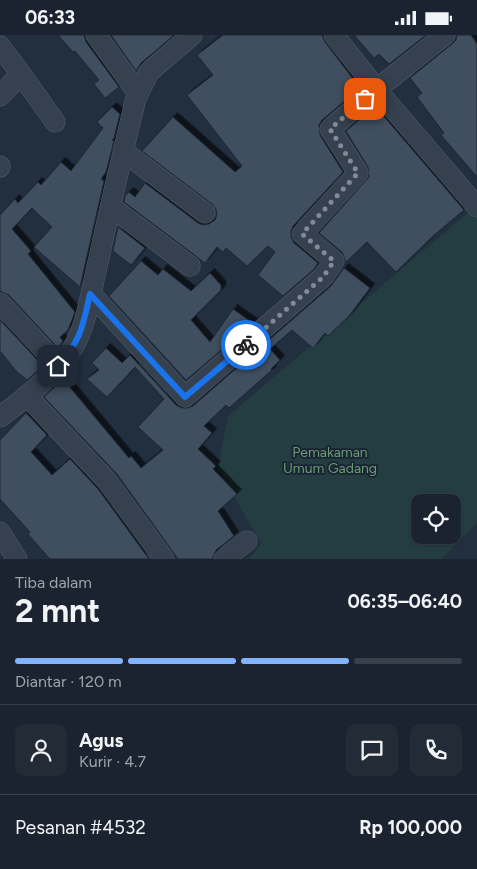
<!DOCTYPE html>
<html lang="id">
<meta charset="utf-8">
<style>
:root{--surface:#1a232f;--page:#232b37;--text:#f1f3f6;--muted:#9fa4aa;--line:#38404b;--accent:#82b3ff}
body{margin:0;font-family:Figtree,sans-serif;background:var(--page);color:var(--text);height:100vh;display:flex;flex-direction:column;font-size:19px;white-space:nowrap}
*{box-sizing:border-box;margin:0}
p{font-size:16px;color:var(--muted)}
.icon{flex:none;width:28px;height:28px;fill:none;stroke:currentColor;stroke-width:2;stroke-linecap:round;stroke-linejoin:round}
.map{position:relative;height:524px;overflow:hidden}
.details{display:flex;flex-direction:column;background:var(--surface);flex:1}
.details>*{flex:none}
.buttons{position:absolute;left:411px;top:459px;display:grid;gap:10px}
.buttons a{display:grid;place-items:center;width:50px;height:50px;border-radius:10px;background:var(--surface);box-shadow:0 1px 4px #0004,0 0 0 1px var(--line);font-size:25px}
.pin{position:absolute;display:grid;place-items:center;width:42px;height:42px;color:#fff;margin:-21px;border-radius:10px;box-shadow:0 2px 8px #0006}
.courier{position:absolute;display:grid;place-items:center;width:50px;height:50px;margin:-25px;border:4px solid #1a73e8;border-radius:50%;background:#fff;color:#222;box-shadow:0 1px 6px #0007}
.headline em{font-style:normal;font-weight:700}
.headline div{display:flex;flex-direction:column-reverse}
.headline{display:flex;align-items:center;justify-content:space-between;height:85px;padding:0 15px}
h1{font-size:32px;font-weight:700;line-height:38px}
.bar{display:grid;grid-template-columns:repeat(4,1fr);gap:8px 5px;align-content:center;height:60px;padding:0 15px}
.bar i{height:6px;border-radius:4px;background:var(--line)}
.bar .current{background:var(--accent)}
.bar p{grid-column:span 4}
.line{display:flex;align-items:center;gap:12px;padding:0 15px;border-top:1px solid var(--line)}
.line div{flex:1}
.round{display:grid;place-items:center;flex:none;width:52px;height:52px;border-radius:10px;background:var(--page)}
.status{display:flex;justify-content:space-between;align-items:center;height:35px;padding:0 25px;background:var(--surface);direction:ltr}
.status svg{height:14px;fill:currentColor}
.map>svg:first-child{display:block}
</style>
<div class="status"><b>06:33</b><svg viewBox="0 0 49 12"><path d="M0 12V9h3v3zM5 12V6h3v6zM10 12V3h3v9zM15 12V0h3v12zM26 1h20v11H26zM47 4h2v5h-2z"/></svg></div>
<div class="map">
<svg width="477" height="524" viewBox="0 0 477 524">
<defs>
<filter id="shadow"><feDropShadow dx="4.5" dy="-4.5" stdDeviation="0" flood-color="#0009"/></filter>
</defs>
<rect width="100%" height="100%" fill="#222f3f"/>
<path fill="#243d40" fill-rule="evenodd" d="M471,175l6,6v307l-36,36h-192l12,-15 -43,-77 10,-51zM420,468h32v32h-32z"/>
<path fill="#414f61" stroke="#1d2836" filter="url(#shadow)" d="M58,0h26l2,7 33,45 -14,11 -11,-14 5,-4 -24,-29 -2,1z
M111,0h63l-33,28 -5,8z
M223,0h99l3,7 35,46 -38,32 -3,5 1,10 23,37 -50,54 -2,5v6l3,6 24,20 -4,6 -31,27 -25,-21 17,-23 -7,-6 -21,20 -21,-18 -3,4 -6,-5 -12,16 -81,-61 1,-6 4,-4 6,5 10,-14 53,40 5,2 6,-1 6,-4 2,-5 -1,-6 -4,-5 -70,-53 31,-34 62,55 7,-6 -55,-71 26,-20 -16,-20z
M354,0h72l-37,29 -10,-10 -5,4z
M457,0h14l6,9v133l-36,-42 3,-2 -27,-36 5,-4 -12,-15 42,-34 4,-4z
M375,71l89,104 -31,26 -37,36 -29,-30 -21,20 -4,-10 -23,-19 50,-56 -1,-10 -22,-36z
M112,72l8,7 -6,24 -2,2 2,1 -8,31 -5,7 3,2 -24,106 -46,-40 18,-20 -20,-19 -20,21 19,22 -3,3 47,58 -7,18 -8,7 3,4 -5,7 -49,-53 -9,-4v-76l15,-16 3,4 20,-21 3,3 20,-23 10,9 32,-43 -6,-6z
M118,192l27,21 -14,17 -18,-14z
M141,226l17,14 5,-6 28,22 19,-18 11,12v5l-30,30 19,22 23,-33 20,14 -67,57 -77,-84z
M344,233l26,20 -21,28 -21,20 -3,-3 -12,15 -21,-18 -22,19 10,11 -9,9 1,1 -43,38 -3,-3 -22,21 8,7 -14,16 18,17 -3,3 24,25 -19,17 16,25 -18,14 -4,9h-34l-61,-85 -73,-77 19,-18 66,79 2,-2 10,12 22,-18 -25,-23 26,-28 -29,-32 -28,30 -20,-18 12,-9 -7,-7 14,-15 16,15 8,-8 46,50 6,3h6l5,-2 138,-120z
M0,285l43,46 -16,14 -10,-8 -17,-21z
M26,378l21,22 -16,17 21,23 18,-16 28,30 51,70h-99l-22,-25 2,-2 -30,-33v-59z"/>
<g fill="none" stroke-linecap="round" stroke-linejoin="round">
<defs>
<path id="minor" d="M96,0l42,58
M334,0l48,61 95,111
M0,11l21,28 -21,22
M21,39l34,48
M123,116l82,62
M0,131v1
M111,172l79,59
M91,259l94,103 138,-120 11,-16 -32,-27 56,-61 -28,-44 47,-40 68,-54
M0,268l59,63
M27,361l80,85 57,78
M0,382c24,-18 56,-43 72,-68 15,-22 20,-64 27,-91 11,-53 24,-106 37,-160l13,-26 43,-37
M0,497l17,27
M224,524l23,-18"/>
</defs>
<use href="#minor" stroke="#545f6d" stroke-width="21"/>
<use href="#minor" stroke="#36414f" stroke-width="20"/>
</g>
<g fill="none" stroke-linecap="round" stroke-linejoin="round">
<path stroke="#808b99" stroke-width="5" stroke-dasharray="0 9" d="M246,310l77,-68 11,-16 -32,-27 56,-61 -28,-44 35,-30"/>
<path stroke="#1a73e8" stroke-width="6" d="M58,331c23,-26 25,-40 32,-72l95,103 61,-52"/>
</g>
<g text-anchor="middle" stroke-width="4" stroke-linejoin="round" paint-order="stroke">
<g font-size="14" fill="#689c73" stroke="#1b2634">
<text x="330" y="422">Pemakaman<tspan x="330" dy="16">Umum Gadang</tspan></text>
</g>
</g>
</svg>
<div class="buttons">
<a><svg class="icon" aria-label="locate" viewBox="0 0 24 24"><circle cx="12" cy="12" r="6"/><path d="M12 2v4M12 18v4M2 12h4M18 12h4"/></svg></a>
</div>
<div class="pin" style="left:365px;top:64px;background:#ea580c"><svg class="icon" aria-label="bag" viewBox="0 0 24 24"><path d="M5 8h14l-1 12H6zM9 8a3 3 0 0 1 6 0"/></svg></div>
<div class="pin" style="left:58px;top:331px;background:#1f2937"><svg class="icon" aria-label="home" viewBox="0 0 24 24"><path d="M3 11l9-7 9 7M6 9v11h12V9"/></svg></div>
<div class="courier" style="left:246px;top:310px"><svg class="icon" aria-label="bike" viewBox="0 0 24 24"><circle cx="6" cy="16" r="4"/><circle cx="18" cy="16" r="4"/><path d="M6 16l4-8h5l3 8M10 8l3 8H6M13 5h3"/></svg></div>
</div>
<section class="details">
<div class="headline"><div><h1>2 mnt</h1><p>Tiba dalam</p></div><em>06:35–06:40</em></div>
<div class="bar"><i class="current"></i><i class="current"></i><i class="current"></i><i></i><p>Diantar · 120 m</p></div>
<div class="line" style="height:90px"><a class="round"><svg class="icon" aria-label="person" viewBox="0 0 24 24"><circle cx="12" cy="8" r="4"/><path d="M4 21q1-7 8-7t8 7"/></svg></a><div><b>Agus</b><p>Kurir · 4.7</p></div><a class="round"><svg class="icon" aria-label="chat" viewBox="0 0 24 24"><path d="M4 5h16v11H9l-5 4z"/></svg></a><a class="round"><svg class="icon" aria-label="phone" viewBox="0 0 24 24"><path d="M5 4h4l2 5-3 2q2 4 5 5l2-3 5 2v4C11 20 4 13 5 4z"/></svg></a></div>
<div class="line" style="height:65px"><div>Pesanan #4532</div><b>Rp 100,000</b></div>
</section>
